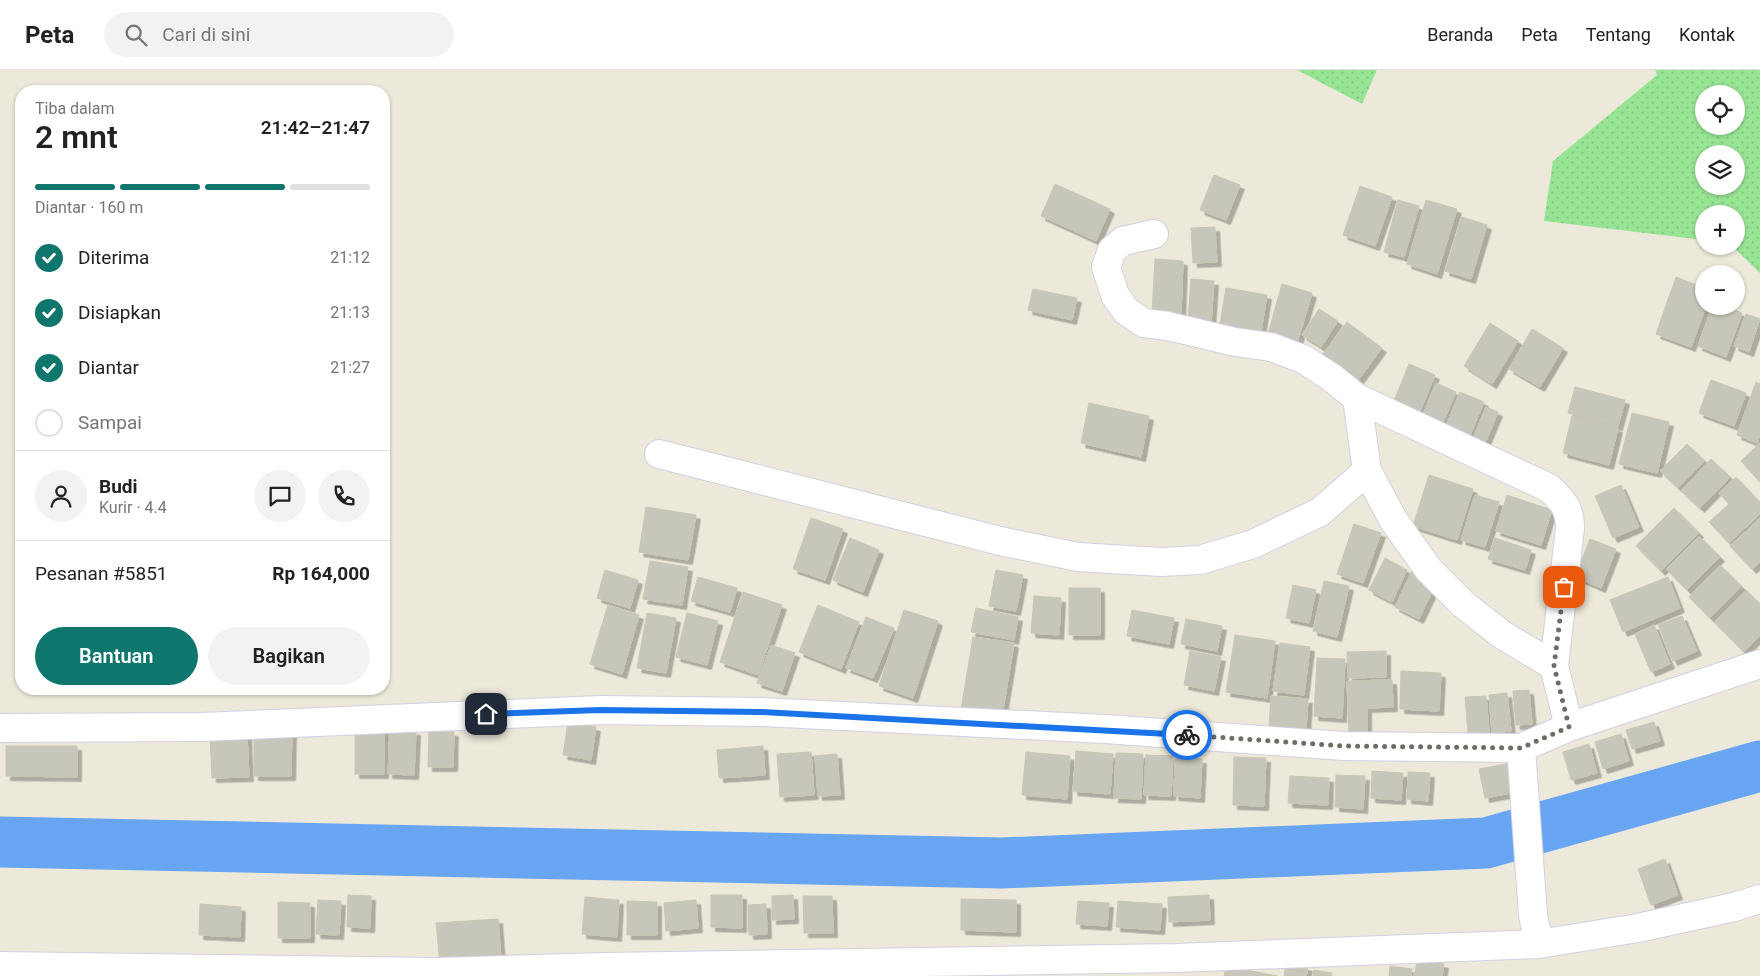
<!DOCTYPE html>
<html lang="id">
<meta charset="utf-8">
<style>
:root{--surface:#fff;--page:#f2f2f2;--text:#222;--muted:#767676;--line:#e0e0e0;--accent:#0f766e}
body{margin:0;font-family:Roboto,sans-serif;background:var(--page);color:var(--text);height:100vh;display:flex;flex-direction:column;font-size:19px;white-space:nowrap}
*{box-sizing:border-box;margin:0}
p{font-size:16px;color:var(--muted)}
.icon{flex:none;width:28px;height:28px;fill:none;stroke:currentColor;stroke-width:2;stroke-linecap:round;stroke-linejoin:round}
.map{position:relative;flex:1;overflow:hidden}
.panel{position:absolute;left:15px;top:15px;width:375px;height:610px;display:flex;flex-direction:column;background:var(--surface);border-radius:20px;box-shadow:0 1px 4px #0004}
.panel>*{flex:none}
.fabs{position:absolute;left:1695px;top:15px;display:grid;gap:10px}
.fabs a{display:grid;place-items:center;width:50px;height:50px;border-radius:50%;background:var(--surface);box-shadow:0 1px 4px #0004;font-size:25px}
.pin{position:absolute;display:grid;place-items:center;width:42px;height:42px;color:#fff;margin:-21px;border-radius:10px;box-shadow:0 2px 8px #0006}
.courier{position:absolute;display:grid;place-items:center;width:50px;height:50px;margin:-25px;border:4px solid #1a73e8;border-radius:50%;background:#fff;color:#222;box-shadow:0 1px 6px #0007}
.summary em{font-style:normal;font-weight:600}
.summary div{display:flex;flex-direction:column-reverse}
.summary{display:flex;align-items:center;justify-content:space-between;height:85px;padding:0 20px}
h1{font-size:32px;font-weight:600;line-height:38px}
.bar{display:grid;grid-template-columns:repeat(4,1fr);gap:8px 5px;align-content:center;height:60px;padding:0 20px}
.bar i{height:6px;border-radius:4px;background:var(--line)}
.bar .active{background:var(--accent)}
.bar p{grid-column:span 4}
.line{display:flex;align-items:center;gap:12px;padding:0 20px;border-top:1px solid var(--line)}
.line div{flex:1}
.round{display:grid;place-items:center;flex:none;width:52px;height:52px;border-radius:26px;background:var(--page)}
ol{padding:0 20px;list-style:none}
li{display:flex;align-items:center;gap:15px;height:55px}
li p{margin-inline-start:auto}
li .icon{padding:5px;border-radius:50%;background:var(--accent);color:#fff;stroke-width:4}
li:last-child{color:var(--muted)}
li i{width:28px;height:28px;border:2px solid var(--line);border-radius:50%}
.primary-button{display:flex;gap:10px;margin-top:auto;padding:10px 20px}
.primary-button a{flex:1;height:58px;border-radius:30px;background:var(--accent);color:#fff;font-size:20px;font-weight:600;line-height:58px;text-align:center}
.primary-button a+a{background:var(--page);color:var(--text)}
header{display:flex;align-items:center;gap:30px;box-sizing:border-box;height:70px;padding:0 25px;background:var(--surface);border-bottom:1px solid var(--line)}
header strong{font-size:24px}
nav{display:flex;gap:28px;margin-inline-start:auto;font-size:18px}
.search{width:350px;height:45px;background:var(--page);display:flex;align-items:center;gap:12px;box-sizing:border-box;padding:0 18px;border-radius:28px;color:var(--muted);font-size:19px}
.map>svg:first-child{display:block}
</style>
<header>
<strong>Peta</strong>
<div class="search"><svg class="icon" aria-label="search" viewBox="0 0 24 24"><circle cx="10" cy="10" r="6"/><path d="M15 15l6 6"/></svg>Cari di sini</div>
<nav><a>Beranda</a><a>Peta</a><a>Tentang</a><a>Kontak</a></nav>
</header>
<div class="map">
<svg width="1760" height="906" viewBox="0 0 1760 906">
<defs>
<pattern id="grass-dots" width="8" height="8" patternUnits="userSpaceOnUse" patternTransform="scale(1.25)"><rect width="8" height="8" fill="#97e594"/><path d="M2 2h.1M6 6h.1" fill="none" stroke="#82c480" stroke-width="1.8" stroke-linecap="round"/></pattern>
<filter id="shadow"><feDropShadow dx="4.5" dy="4.5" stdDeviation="0" flood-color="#0004"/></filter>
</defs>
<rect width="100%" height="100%" fill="#ece9da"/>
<path fill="url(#grass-dots)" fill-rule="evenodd" d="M1297,0h80l-15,34z
M1655,0h105v203l-28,-27h4v-32h-32v26l-160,-19 9,-60 104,-86zM1704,24h32v32h-32zM1704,84h32v32h-32z"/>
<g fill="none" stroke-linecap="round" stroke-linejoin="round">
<path stroke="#68a5f2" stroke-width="51" d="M0,772l1002,21 484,-20 274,-77"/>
</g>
<path fill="#c7c6ba" stroke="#c7c6b3" filter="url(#shadow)" d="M1214,105l26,10 -14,35 -26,-10z
M1055,114l55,25 -14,32 -55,-25z
M1360,116l32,11 -17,49 -32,-11z
M1398,130l21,6 -15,51 -20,-5z
M1426,130l31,9 -20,65 -30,-10z
M1462,147l25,8 -16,54 -26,-8z
M1215,157l2,35 -24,1 -2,-35z
M1155,189l28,2 -2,53 -29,-2z
M1676,207l28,11v18h2l-15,41 -35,-13z
M1191,209l23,2 -3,42 -23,-2z
M1282,214l30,9 -17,57 -29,-9z
M1226,218l41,7 -8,49 -41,-7z
M1033,219l44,9 -5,22 -44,-10z
M1712,236h13l17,7 -16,44 -28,-11z
M1319,239l19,12 -17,26 -19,-12z
M1746,244l14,5 -11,33 -15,-6z
M1347,252l35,26 -28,38 -35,-27z
M1490,253l28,18 -26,43 -28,-18z
M1532,259l31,19 -23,39 -31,-18z
M1409,294l26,11 -17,41 -26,-10z
M1711,310l35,13 -12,33 -35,-13z
M1756,312l4,2v51l-3,8 -20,-8z
M1436,313l20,9 -14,33 -20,-8z
M1575,317l50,13 -7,26 -50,-13z
M1460,322l24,10 -16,38 -24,-10z
M1089,333l60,13 -8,41 -60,-14z
M1486,337l12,5 -12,29 -12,-5z
M1632,343l37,9 -12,51 -38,-9z
M1572,346l46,12 -9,37 -46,-12z
M1760,373v39l-19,-21z
M1687,374l18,17 -27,27 -18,-17z
M1711,389l19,18 -30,31 -19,-17z
M1429,405l44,14 -16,51 -44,-14z
M1736,407l24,26v11l-31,29 -20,-21 20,-18 -10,-11z
M1621,415l18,42 -26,11 -18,-42z
M1475,425l24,7 -14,45 -24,-7z
M1507,425l45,15 -11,35 -45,-14z
M646,437l50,8 -8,45 -49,-8z
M1674,438l25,25 -38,38 -25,-25z
M811,448l32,11 -18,51 -32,-11z
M1760,448v44l-8,7 -22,-23z
M1354,454l27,9 -18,50 -26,-9z
M1699,466l21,21 -33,33 -21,-21z
M850,468l29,12 -16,42 -30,-12z
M1495,468l36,12 -6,20 -37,-11z
M1590,469l26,10 -15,39 -26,-11z
M1385,488l22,12 -15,32 -23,-12z
M650,491l38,6 -6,38 -39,-6z
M1720,495l21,21 -31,32 -21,-21z
M1413,499l24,12 -18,38 -24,-12z
M605,500l33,10 -8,28 -33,-10z
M996,500l27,5 -7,36 -27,-5z
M698,507l39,11 -7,24 -39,-11z
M1668,507l12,31 -57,24 -13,-32z
M1324,511l25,5 -12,51 -24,-6z
M1293,515l23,5 -7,33 -23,-5z
M1069,518h31v47h-31z
M1746,520l14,14v31l-16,17 -30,-30z
M743,522l39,13 -24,70 -38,-13z
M1034,526l27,2 -2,37 -28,-2z
M608,535l31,10 -17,59 -32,-10z
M818,535l41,17 -18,47 -42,-17z
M976,538l42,9 -4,23 -43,-8z
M904,540l34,11 -25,77 -34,-12z
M1132,540l42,8 -5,26 -42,-8z
M647,543l29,5 -10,55 -29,-5z
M687,543l31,8 -11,44 -31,-8z
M1682,546l15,35 -24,10 -15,-36z
M866,547l28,11 -21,50 -27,-10z
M1186,549l36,7 -5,25 -36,-7z
M1654,555l16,39 -19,8 -16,-38z
M1235,565l40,6 -8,57 -41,-6z
M973,567l41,6 -12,73 -41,-6z
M1280,573l30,4 -6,48 -31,-4z
M771,575l24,8 -13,38 -25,-8z
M1190,581l31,6 -7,34 -30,-6z
M1386,581v26l-38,1 -1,-26z
M1317,588l28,1 -3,59 -28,-2z
M1401,601l40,2 -2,38 -39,-2z
M1392,610l1,27 -26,1v27h-18l-2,-54z
M1529,620l3,34 -16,1 -3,-34z
M1507,623l4,38 -19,2 -3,-38z
M1271,626l37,3 -2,30 -37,-2z
M1486,626l3,36 -21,1 -3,-36z
M568,652l28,5 -5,33 -28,-5z
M1654,652l6,19 -28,8 -6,-19z
M355,658h29v46h-29z
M254,659h38l-1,47h-37z
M390,660l26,1 -2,44 -26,-1z
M429,661l25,1 -1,35h-25z
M1621,664l8,27 -26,8 -8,-27z
M247,665l2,42 -37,1 -2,-42z
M1589,674l8,29 -26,7 -8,-28z
M6,676h71v31l-71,-1z
M763,676l2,29 -46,3 -2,-28z
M1076,681l37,3 -3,40 -37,-3z
M811,682l3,43 -34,2 -3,-43z
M1026,682l44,4 -3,43 -45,-4z
M1116,683l27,1 -2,45 -27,-1z
M837,684l3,41 -22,1 -3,-40z
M1146,685l27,1 -2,40 -27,-1z
M1175,687l27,2 -2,39 -26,-2z
M1234,687l32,1 -2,48 -31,-1z
M1511,693l5,29 -31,6 -6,-29z
M1372,701l31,2 -2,27 -30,-2z
M1408,702l22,1 -2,28 -21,-2z
M1336,705l29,1 -2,33 -28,-2z
M1290,706l39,2 -1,27 -40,-2z
M1665,789l13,36 -27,10 -13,-36z
M348,825l23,1 -1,32 -23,-1z
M711,825h31v33l-31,-1z
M793,825l1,24 -22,1v-24z
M1209,825l1,25 -41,2 -1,-25z
M803,826h29l1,37h-29z
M585,827l34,3 -2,37 -35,-3z
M961,829l55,1v32l-55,-2z
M318,830l23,1 -2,34 -23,-1z
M696,830l2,28 -32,3 -2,-28z
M627,831l30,1v33h-30z
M1078,831l31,2 -2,23 -31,-2z
M1118,831l44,3 -2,26 -44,-3z
M278,832l32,1v35h-32z
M200,834l41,3 -1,30 -41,-2z
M766,834l1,30 -18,1 -1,-30z
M498,849l3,40 -61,5 -4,-41z
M1418,888l26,6 -2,12h-28z
M1286,893l22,4 -2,9h-22z
M1226,896l51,10h-53z
M1390,896l22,3 -1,7h-22z
M1314,900l18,3 -1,3h-18z"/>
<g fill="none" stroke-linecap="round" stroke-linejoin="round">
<defs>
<path id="street" d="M1154,164l-31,7 -11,9 -6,17 9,28 11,16 18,12 24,3 67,16 36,5 32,12 28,18 26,21 192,90c13,12 21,20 21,40l-16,138 15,61
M1357,328l10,73 27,50 35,49 34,34 38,30 53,32
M659,384l341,87 78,16 83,5 39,-2 53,-16 67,-32 47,-41
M0,658l201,-1 399,-17 161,2 344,17 239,17 177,2 48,-21 191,-63
M1521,678l12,167 6,29
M0,896l436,6 169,-5 571,-9 363,-14 99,-16 96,-21 26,-8"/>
</defs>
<use href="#street" stroke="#d1cfe2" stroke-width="30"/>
<use href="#street" stroke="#fff" stroke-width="28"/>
</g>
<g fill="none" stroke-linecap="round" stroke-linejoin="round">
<path stroke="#6d6c67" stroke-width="5" stroke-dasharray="0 9" d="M1187,665l157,11 177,2 48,-21 -15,-61 10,-79"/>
<path stroke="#1a73e8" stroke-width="6" d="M486,644l114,-4 160,2 427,23"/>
</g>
</svg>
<div class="fabs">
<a><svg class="icon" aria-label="locate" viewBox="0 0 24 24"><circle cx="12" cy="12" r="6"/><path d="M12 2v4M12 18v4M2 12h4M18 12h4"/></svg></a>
<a><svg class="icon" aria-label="layers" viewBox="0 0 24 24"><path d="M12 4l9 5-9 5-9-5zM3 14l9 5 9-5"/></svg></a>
<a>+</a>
<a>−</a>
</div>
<div class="pin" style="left:1564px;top:517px;background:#ea580c"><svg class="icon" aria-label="bag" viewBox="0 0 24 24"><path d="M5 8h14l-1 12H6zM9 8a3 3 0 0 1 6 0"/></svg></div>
<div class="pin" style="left:486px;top:644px;background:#1f2937"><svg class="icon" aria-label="home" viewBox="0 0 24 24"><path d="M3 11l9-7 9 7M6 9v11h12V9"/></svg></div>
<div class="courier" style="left:1187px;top:665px"><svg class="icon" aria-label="bike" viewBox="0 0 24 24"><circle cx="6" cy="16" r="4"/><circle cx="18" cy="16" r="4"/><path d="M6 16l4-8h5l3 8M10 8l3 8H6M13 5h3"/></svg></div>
<section class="panel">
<div class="summary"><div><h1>2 mnt</h1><p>Tiba dalam</p></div><em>21:42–21:47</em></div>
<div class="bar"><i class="active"></i><i class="active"></i><i class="active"></i><i></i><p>Diantar · 160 m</p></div>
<ol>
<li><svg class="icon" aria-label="check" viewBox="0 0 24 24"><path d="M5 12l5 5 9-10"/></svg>Diterima<p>21:12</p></li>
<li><svg class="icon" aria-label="check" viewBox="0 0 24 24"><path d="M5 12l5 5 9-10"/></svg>Disiapkan<p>21:13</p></li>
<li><svg class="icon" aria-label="check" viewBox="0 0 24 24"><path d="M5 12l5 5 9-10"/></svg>Diantar<p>21:27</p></li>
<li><i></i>Sampai</li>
</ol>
<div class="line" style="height:90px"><a class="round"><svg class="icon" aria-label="person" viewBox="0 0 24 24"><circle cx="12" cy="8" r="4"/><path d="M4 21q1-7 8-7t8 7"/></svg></a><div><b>Budi</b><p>Kurir · 4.4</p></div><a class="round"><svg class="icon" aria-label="chat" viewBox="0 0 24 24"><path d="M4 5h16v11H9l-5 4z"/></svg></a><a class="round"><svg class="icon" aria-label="phone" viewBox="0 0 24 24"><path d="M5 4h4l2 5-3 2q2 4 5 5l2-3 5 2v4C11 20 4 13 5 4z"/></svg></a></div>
<div class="line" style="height:65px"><div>Pesanan #5851</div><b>Rp 164,000</b></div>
<div class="primary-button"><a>Bantuan</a><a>Bagikan</a></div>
</section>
</div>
